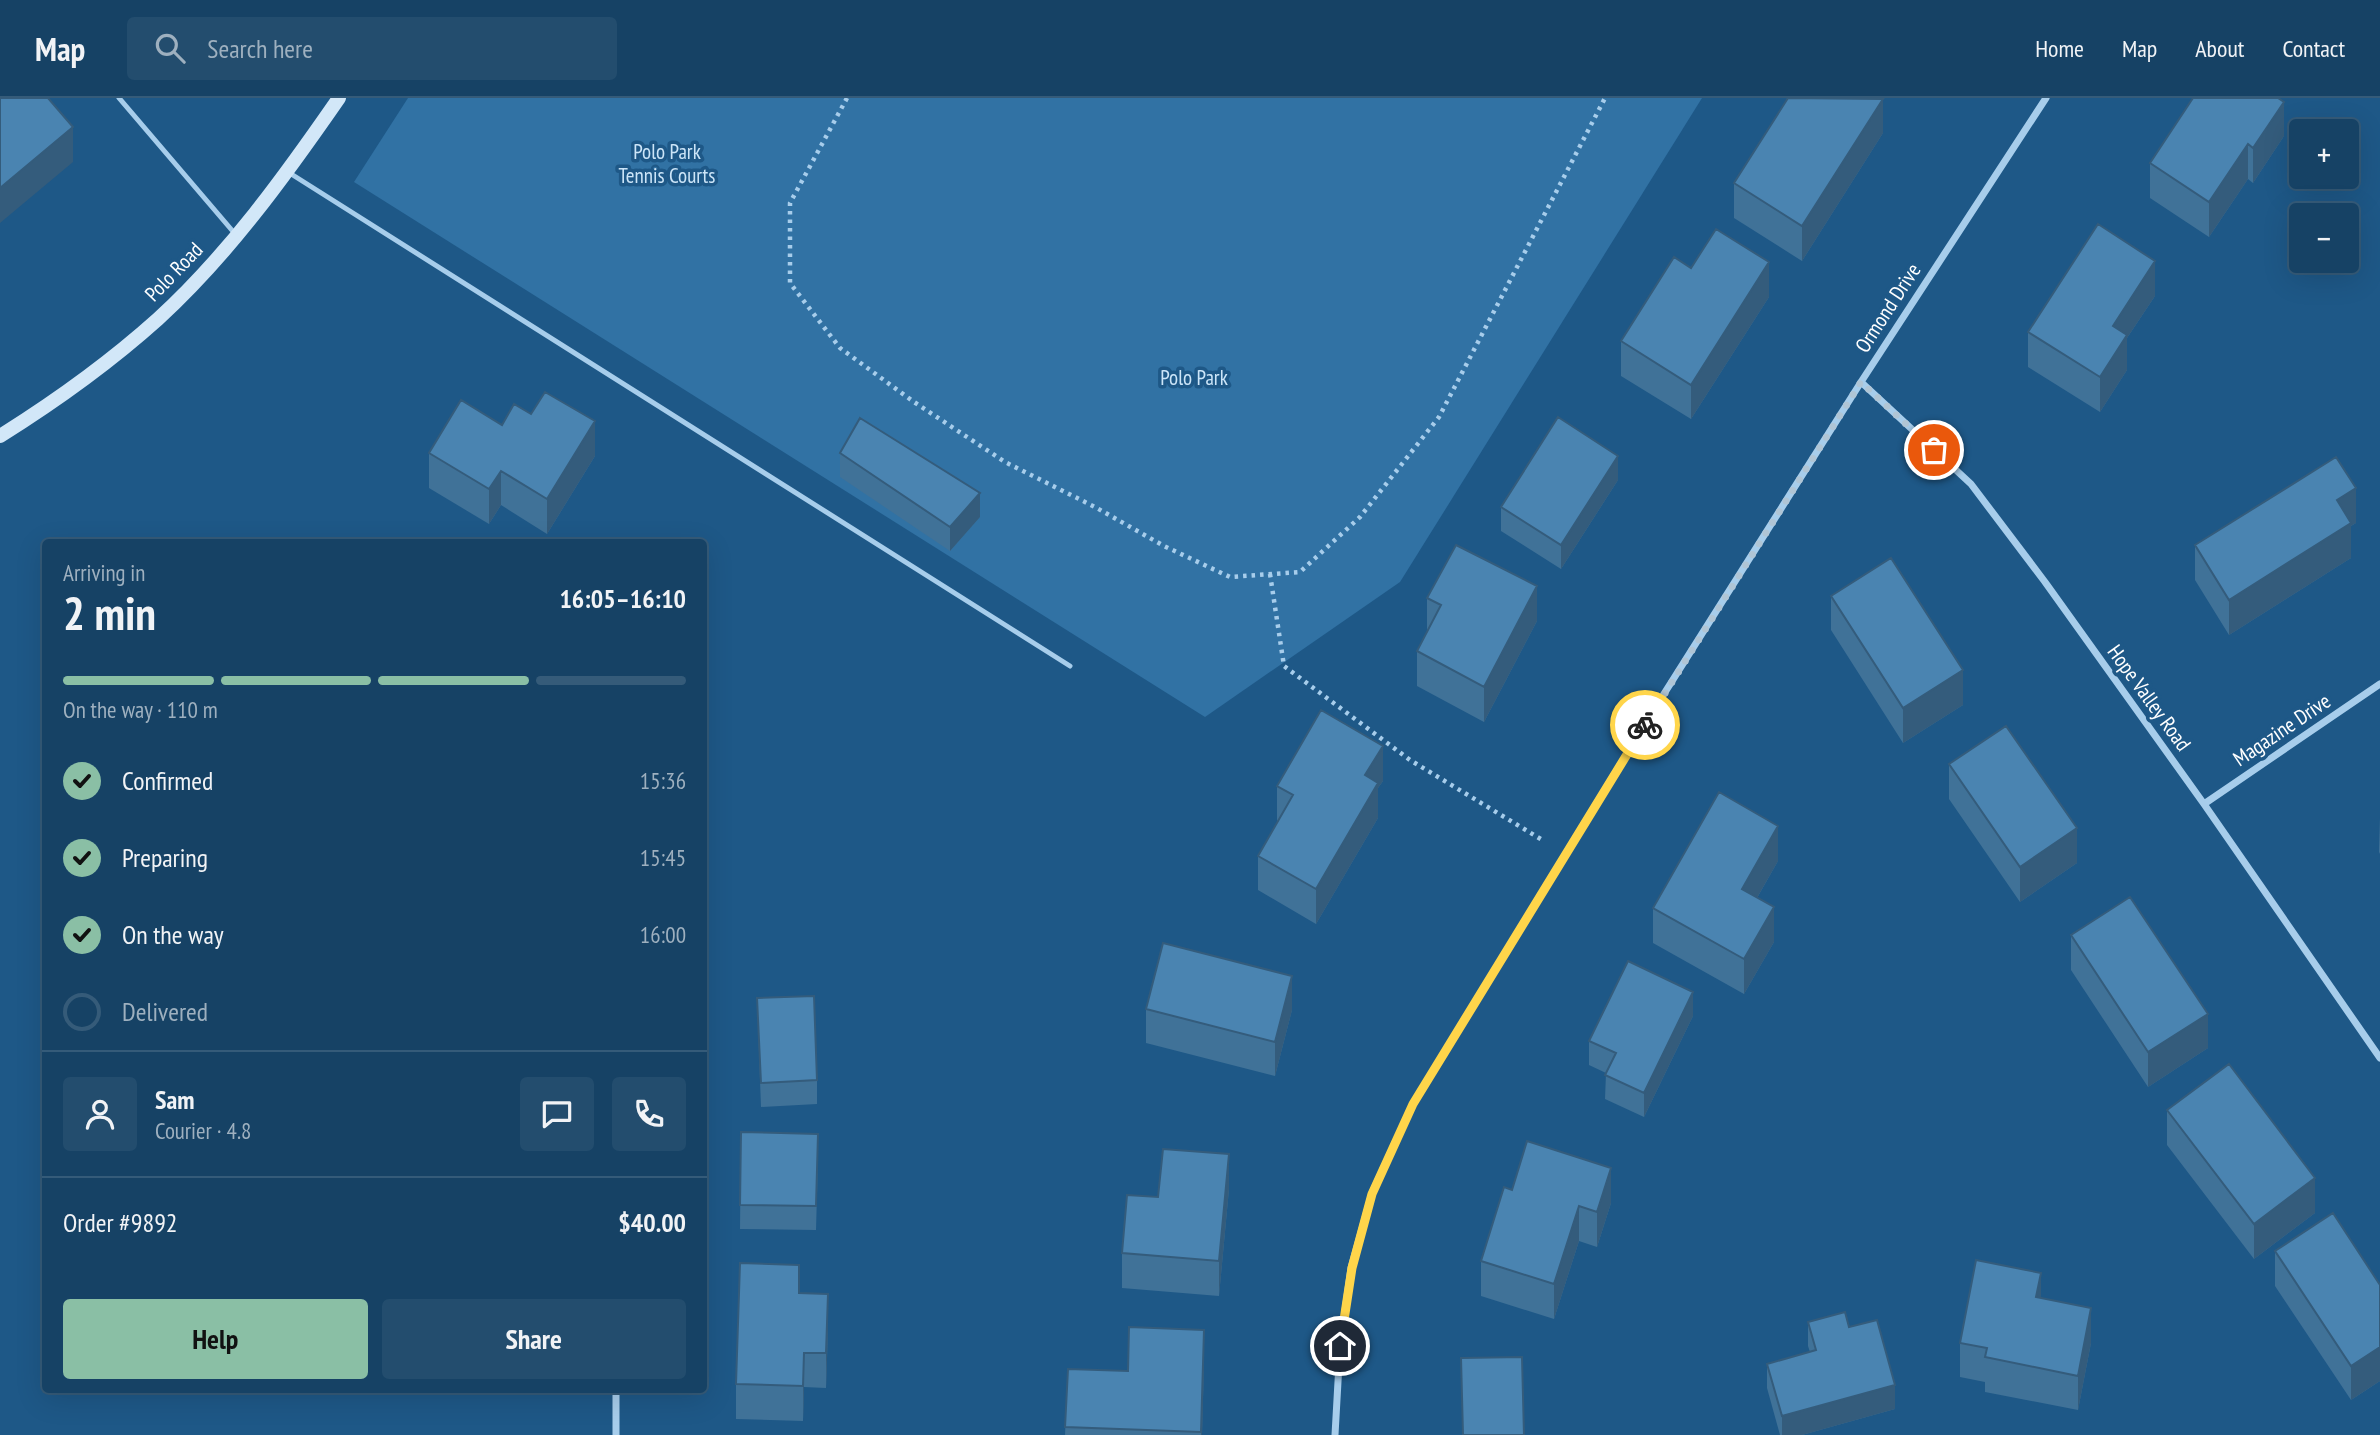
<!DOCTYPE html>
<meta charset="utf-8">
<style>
:root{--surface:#164265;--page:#234d6e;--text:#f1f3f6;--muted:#9eb0bf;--line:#355b79;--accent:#8abfa5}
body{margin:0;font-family:"PT Sans Narrow",sans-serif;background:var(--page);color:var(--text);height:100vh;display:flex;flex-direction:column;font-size:26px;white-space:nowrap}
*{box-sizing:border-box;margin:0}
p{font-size:23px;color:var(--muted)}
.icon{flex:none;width:38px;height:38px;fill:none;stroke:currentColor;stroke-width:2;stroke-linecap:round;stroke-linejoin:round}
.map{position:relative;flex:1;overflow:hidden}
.sheet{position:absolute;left:42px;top:441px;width:665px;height:854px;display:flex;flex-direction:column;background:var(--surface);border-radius:7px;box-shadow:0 7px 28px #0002,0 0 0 2px var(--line)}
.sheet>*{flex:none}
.controls{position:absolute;left:2289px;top:21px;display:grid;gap:14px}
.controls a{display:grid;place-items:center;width:70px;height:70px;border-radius:7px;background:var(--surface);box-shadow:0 7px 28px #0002,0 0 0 2px var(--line);font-size:35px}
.pin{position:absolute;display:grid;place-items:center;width:60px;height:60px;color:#fff;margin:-30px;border:4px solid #fff;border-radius:50%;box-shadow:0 2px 7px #0007}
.courier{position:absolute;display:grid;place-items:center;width:70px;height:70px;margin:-35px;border:5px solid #ffd54a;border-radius:50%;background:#fff;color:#222;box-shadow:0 2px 9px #0007}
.head em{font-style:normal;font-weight:700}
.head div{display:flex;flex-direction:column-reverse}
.head{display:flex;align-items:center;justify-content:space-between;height:119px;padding:0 21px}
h1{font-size:46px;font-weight:700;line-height:52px}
.bar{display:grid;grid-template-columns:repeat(4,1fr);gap:10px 7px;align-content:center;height:84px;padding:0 21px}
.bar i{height:9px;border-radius:5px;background:var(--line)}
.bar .selected{background:var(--accent)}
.bar p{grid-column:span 4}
.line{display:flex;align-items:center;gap:18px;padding:0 21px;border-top:2px solid var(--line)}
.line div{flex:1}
.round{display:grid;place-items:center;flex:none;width:74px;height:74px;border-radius:7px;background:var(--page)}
ol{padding:0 21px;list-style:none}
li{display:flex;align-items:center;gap:21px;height:77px}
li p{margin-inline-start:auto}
li .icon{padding:7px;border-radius:50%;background:var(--accent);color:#111;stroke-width:4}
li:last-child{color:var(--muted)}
li i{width:38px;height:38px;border:4px solid var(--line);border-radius:50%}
.cta{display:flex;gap:14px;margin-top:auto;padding:14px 21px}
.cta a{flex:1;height:80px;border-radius:7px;background:var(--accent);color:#111;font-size:28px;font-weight:700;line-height:80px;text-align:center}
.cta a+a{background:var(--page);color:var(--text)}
header{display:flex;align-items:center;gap:42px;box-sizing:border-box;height:98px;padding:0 35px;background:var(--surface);border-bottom:2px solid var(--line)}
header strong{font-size:33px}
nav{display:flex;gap:38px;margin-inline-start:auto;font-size:24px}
.search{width:490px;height:63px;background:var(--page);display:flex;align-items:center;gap:18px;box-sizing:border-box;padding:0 24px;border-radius:7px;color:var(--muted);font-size:26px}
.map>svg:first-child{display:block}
</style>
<header>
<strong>Map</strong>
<div class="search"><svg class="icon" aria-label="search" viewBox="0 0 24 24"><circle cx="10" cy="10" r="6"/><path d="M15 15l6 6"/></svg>Search here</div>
<nav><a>Home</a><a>Map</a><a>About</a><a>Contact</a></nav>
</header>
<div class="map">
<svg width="2380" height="1337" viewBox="0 0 2380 1337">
<rect width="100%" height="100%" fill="#1e5887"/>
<path fill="#3172a4" d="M408,0h1294l-302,484 -195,135 -851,-535z"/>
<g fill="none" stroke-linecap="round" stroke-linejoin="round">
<path stroke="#a7cdeb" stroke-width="4.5" stroke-dasharray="3.5 5" stroke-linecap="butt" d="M847,0l-57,105v80l50,65 74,54 91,60 90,45 69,39 66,31 70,-5 60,-55 79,-100 166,-319
M1270,476l14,92 126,94 134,81"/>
<path stroke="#a7cdeb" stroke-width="5" d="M119,0l117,137
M288,74l782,494"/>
<path stroke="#a7cdeb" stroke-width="7" d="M1861,284l110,102 74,98 159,222 176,254
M2204,706l176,-120
M616,1292v45
M1335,1337l5,-89 11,-78 21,-75 41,-89 237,-388 211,-334 185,-284"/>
<path stroke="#d2e7f8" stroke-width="14" d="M0,338c56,-35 109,-73 158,-117 70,-64 127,-143 181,-221"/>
</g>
<path fill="#407298" d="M1883,35l-81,128 -68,-43v-35z
M2284,38l-31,47 -5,-4 -39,58 -59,-39v-35z
M1691,170l78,29 -78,122 -70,-43v-35z
M2155,198l-28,42v32l-27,42 -72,-45v-35z
M502,327l93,31 -48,78 -46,-29 -12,19 -60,-36v-35z
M840,355l140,64 -30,34 -110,-74z
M1618,382l-57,89 -60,-38v-24z
M2356,425l-5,3v32l-122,77 -34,-55v-35z
M1831,498l132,109 -60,38 -72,-113z
M1427,500l110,23 -53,101 -67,-36v-35l10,-20z
M1949,666l128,99 -57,39 -71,-103z
M1383,683l-5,7v30l-62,106 -58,-34v-34l20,-35h-1v-35z
M2380,719v37l-1,-2z
M1778,763l-21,37 17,44 -30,52 -91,-51v-35z
M2071,837l137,113 -60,39 -77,-117z
M757,900l60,82v24l-56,3z
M1146,911l146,1 -17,66 -129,-33z
M1693,918l-49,101 -39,-18 1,-26 -17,-8v-24z
M2167,1012l148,103 -61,46 -87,-114z
M741,1034l77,26 -2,72 -76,-1z
M1229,1091l-10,107 -97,-8v-35l36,-56z
M1512,1092l99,13 -14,44 -18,-6 -25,78 -73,-23v-35z
M2275,1153l105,34v96l-29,19 -76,-114z
M43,1162h3v109h-3z
M799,1195l29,36 -2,59 -22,-1 -1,34 -67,-2v-35z
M2041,1200l50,45 -13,67 -93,-18v-10l-25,-5v-34z
M1808,1224l41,5 46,82 -93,26h-22l-13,-47v-24l43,-12 -2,-6z
M1204,1266l-2,71h-137l3,-66 60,2z"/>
<path fill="#345c7c" d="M1883,1v34l-81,128v-35z
M2284,4v34l-31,47v-35z
M73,29v35l-73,61v-35z
M2248,46v35l-39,58v-35z
M2155,163v35l-28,42v32l-27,42v-35l13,-51z
M1769,164v35l-78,122v-34z
M595,323v35l-48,78v-35z
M1618,358v24l-57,89v-24z
M501,373v34l-12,19v-35z
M2356,390v35l-5,3v32l-122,77v-35l108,-100z
M980,395v24l-30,34v-24z
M1537,488v35l-53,101v-35z
M1963,572v35l-60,38v-35z
M1383,648v35l-5,7v30l-62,106v-35l49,-114z
M1778,728v35l-36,63v-35z
M2077,730v35l-57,39v-35z
M1774,809v35l-30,52v-35z
M1292,878v34l-17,66v-34z
M1693,894v24l-49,101v-24z
M2208,916v34l-60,39v-35z
M1229,1056v35l-10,107v-35z
M1611,1070v35l-14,44v-35z
M2315,1080v35l-61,46v-35z
M1579,1108v35l-25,78v-35z
M2041,1175v35l-5,-11z
M828,1196v35l-2,59v-35z
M2091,1210v35l-13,67v-34z
M1204,1232v34l-2,71h-1z
M2380,1249v34l-29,19v-34z
M804,1255v34l-1,34v-35z
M1895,1287v24l-93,26h-20v-19z"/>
<path fill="#4a84b1" stroke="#345c7c" stroke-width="2" d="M0,0h48l25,29 -73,61z
M1788,0l95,1 -81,127 -68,-43z
M2193,0h85l6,4 -31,46 -5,-4 -39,58 -59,-39z
M2098,126l57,37 -42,65 14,9 -27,42 -72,-45z
M1716,131l53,33 -78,123 -70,-44 53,-84 17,11z
M545,294l50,29 -48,78 -46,-28 -12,18 -60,-36 32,-53 41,25 12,-21 17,10z
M1558,319l60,39 -57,89 -60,-38z
M860,320l120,75 -30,34 -110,-74z
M2336,359l20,31 -19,12 14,23 -122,77 -34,-55z
M1456,447l81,41 -53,101 -67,-36 24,-46 -14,-7z
M1891,460l72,112 -60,38 -72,-112z
M1321,612l62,36 -18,29 13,8 -62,106 -58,-33 35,-61 -16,-9z
M2006,628l71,102 -57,39 -71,-103z
M1719,694l59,34 -36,63 32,18 -30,52 -91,-51z
M2130,799l78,117 -60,38 -77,-117z
M1163,845l129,33 -17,66 -129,-33z
M1628,863l65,31 -49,101 -39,-18 11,-22 -27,-12z
M814,898l3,84 -56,3 -4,-85z
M2229,966l86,114 -61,46 -87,-114z
M741,1034l77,2 -2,72 -76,-1z
M1527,1043l84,27 -14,44 -18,-6 -25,78 -73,-23 23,-74 8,3z
M1163,1051l66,5 -10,107 -97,-8 5,-58 31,2z
M2333,1115l47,72v62l-29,19 -76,-115z
M43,1162h3v85h-3z
M1976,1162l65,13 -5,24 55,11 -13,68 -93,-19 2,-9 -27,-5z
M740,1165l59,2v28l29,1 -2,59h-22l-1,33 -67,-2z
M1845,1214l4,15 28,-7 18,65 -113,31 -15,-52 49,-14 -8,-28z
M1129,1229l75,3 -3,102 -136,-5 3,-58 60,2z
M1522,1259l2,78h-61l-2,-77z"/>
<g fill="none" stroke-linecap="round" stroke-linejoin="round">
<path stroke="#b0c5d5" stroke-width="7" stroke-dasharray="0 12.6" d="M1645,627l216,-343 73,68"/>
<path stroke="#ffd54a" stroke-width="9" d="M1340,1248l12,-78 20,-74 41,-90 232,-379"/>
</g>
<g text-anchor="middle" stroke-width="7" stroke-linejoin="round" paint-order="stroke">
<g font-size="21" fill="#cce5f8" stroke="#1e5887">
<text x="667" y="61">Polo Park<tspan x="667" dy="24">Tennis Courts</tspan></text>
<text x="1194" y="287">Polo Park</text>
</g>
<g font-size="21" fill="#fff" stroke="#1e5887">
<text transform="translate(174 174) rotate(-46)" y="7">Polo Road</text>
<text transform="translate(1888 210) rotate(-57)" y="7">Ormond Drive</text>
<text transform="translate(2149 600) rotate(54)" y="7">Hope Valley Road</text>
<text transform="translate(2282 632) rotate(-34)" y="7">Magazine Drive</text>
</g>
</g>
</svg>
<div class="controls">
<a>+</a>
<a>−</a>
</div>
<div class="pin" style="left:1934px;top:352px;background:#ea580c"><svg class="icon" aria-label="bag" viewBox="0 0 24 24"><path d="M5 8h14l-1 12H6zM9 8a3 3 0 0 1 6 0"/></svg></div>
<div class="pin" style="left:1340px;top:1248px;background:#1f2937"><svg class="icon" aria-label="home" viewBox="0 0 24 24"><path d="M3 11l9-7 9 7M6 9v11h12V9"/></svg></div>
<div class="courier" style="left:1645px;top:627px"><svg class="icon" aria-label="bike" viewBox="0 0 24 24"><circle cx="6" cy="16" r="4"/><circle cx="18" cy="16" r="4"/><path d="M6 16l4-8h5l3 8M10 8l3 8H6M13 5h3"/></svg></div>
<section class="sheet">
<div class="head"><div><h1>2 min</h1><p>Arriving in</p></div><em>16:05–16:10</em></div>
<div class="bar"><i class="selected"></i><i class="selected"></i><i class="selected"></i><i></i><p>On the way · 110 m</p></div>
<ol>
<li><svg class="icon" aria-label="check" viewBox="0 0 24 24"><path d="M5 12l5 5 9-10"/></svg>Confirmed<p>15:36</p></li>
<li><svg class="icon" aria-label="check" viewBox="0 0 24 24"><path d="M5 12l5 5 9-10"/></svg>Preparing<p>15:45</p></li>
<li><svg class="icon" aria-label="check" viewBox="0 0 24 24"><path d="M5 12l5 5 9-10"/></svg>On the way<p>16:00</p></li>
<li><i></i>Delivered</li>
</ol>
<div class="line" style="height:126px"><a class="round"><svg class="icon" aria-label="person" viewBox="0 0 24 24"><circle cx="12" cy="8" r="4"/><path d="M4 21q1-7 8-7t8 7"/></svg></a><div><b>Sam</b><p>Courier · 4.8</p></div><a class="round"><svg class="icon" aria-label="chat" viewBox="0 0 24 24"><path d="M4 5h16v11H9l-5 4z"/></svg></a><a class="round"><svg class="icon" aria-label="phone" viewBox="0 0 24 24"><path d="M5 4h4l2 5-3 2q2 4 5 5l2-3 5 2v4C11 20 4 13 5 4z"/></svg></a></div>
<div class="line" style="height:91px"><div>Order #9892</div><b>$40.00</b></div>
<div class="cta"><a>Help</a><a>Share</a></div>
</section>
</div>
